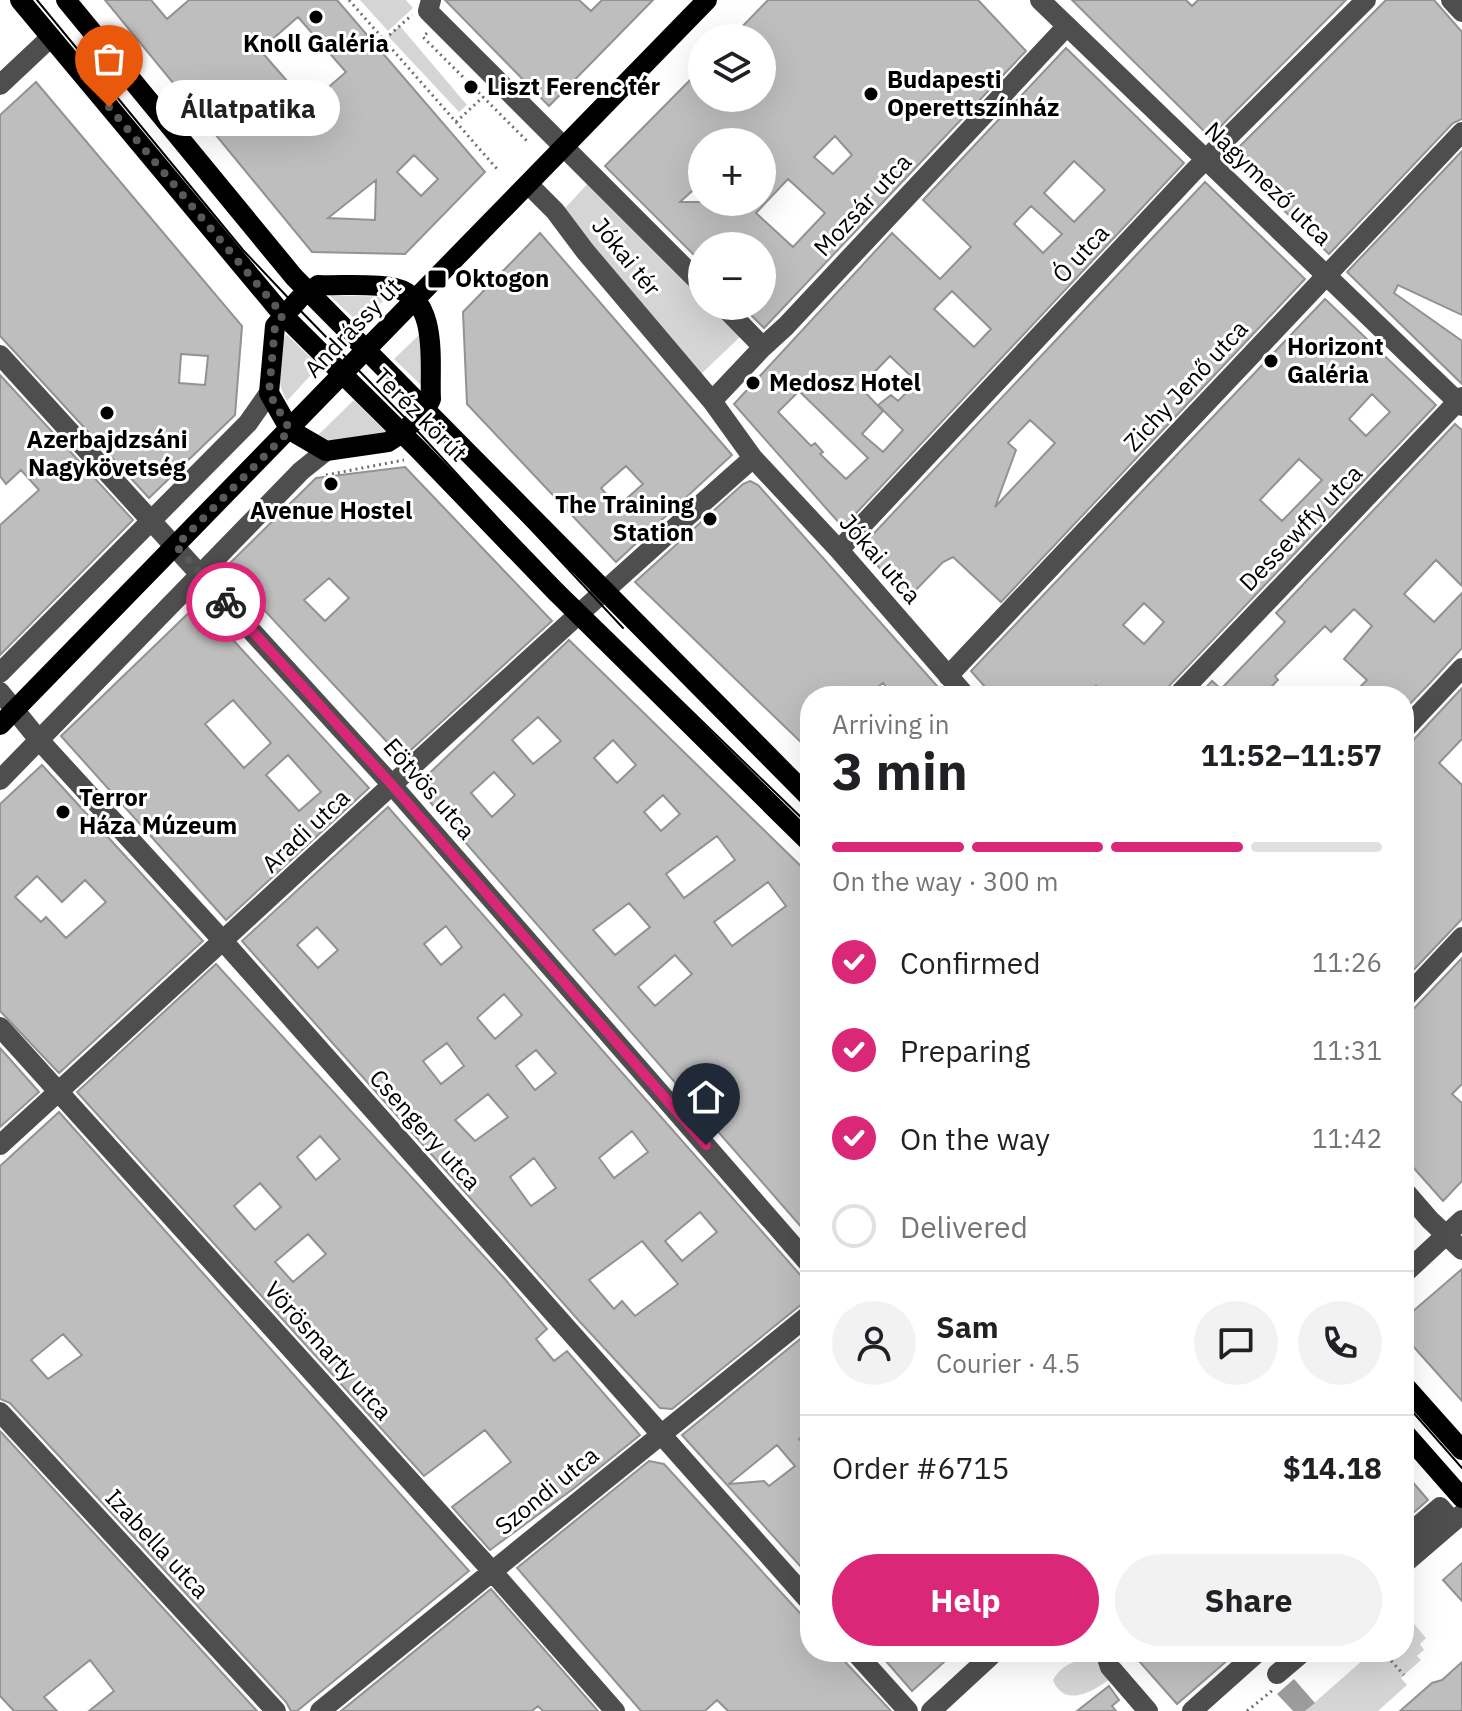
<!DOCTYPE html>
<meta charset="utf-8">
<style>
:root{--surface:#fff;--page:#f2f2f2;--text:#202124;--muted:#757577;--line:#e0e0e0;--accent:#db2777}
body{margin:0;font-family:"IBM Plex Sans",sans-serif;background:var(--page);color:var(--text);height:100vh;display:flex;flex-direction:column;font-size:30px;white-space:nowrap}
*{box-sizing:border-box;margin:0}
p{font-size:26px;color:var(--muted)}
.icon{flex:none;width:44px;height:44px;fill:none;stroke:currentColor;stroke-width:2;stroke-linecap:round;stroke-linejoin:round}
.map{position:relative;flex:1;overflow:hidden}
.side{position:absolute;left:800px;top:686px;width:614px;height:976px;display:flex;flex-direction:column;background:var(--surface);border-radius:32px;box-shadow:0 8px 32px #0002}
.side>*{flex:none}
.buttons{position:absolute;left:688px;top:24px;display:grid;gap:16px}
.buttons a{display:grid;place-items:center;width:88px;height:88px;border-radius:50%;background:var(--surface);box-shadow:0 8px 32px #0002;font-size:40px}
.pin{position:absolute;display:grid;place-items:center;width:68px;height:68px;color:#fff;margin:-82px -34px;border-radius:50% 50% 50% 0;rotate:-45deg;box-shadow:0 0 8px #0007}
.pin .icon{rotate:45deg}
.courier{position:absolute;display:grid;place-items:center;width:80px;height:80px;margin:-40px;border:6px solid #db2777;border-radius:50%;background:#fff;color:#222;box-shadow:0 2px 10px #0007}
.bubble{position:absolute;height:56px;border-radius:28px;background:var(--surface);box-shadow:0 8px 32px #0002;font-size:26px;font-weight:800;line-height:56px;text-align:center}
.headline em{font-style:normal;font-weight:800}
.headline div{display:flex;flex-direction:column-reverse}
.headline{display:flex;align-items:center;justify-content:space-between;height:136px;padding:0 32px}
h1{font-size:52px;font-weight:800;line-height:60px}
.bar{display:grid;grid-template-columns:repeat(4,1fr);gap:12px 8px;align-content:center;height:96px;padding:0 32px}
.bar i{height:10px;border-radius:6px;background:var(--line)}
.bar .selected{background:var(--accent)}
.bar p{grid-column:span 4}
.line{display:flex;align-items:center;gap:20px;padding:0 32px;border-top:2px solid var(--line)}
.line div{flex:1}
.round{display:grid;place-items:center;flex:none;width:84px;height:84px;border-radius:42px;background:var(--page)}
ol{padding:0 32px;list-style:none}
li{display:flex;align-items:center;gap:24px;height:88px}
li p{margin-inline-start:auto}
li .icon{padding:8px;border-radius:50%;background:var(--accent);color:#fff;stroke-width:4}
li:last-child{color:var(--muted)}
li i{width:44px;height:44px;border:4px solid var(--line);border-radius:50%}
.primary-button{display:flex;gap:16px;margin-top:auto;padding:16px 32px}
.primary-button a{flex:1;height:92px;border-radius:48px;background:var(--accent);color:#fff;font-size:32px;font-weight:800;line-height:92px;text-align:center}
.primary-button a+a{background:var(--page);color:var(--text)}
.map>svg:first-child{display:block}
</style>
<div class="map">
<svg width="1462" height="1711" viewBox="0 0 1462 1711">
<rect width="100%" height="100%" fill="#fff"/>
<path fill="#d5d5d5" d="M360,0h46l7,8 -25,23z
M400,26l67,79 -8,7 -71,-76z
M590,181l112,113v12h12l28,29 -44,42 -143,-158z
M329,295l58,2 -27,27z
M422,332l2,56 -30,-29z
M286,334l33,32 -32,35c-12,-20 -10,-46 -1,-67z
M354,400l33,33c-22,5 -49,17 -70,3z
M1404,1612l22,26 -6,6 4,6 -7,6 4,4 -20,18 6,7 -29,26h-73l67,-59h32z
M1094,1652h21l3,20c-19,17 -53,39 -65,8 12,-20 24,-16 41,-28z"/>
<path fill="#9c9c9c" d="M1294,1679l21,24 -10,8h-12l-16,-17z"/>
<path fill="#bebebe" stroke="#929292" stroke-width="2" fill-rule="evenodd" d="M105,0h46l16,19 22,-19h148l148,172 -80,82 -93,-2zM298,17l48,55 -38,33 -48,-55zM414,155l24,24 -17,17 -24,-24zM376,180l-1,40 -47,-2z
M445,0h134l12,11 11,-11h51l-104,106z
M768,0h210l48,51 -262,277 -22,-22h20v-60h-60v17l-97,-97 97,-98v30h60v-60h-31zM835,136l17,19 -19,19 -19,-17zM702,142h60v60h-82l22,-20zM788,179l37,34 -32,34 -37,-34z
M1072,0h114l6,6 6,-6h148l-136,137z
M1386,0h48l28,32v87l-9,4 -124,131 -100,-97z
M1066,48l118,115 -338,361h-6l-106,-120 158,-171 48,46 31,-32 -48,-47zM1074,161l31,29 -31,32 -30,-29zM1031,206l31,28 -19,19 -29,-29zM952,291l39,38 -17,18 -40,-38zM890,356l27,26 -19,19 -7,-6 -13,10 25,25 -20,22 -21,-18 21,-23 -23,-24zM799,391l69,67 -22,21 -26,-25 3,-2 -8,-9 -4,3 -33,-34z
M36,82l206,244 -7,89 -86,83 -149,-162v-221zM181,354l27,2 -3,29 -26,-2z
M1462,151v164l-64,-30 -4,8 68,48v43l-115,-112z
M1205,182l100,97 -304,323 -48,-45 -10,5 -36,37 -46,-52zM1030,420l25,23 -60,64 21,-57 -8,-7z
M540,233l192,222 -116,107 -149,-158 -4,-92zM626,466l17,18 -26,23 -16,-19z
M1325,299l111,106 -268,282 -5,9h-56l-11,-10 -9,10h-94l-22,-25zM1372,394l18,18 -24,24 -17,-17zM1299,459l23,21 -40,41 -22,-21zM1144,603l20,19 -20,22 -21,-19z
M0,375l133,145 -133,135v-130l39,-35 -18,-20 -15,14 -6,-8z
M1455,424l7,6v156l-26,-26 -32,34 30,28 28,-29v55l-32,35 -26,27v-14h-53l16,-16 -23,-21 28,-33 -18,-17 -23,23 -6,-6 -50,50 3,4 -6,6 11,10h-85l14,-15 9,8 64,-67 -9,-9z
M405,467l147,154 -150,137 -177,-190 91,-90zM329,578l20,20 -24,23 -21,-21z
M750,481l8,4 188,211h-53l-10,-13 -17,13h-56v55l-175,-169 108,-98z
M199,603l170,185 -143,132 -165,-184zM233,700l38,43 -27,25 -39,-44zM288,755l33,37 -22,19 -33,-36z
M569,640l241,235v362l-394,-451zM538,717l23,24 -28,23 -21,-24zM613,740l23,25 -19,18 -23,-25zM494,772l21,23 -23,22 -21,-24zM663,795l17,19 -19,17 -17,-19zM717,836l18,24 -51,38 -18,-24zM768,882l18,24 -54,40 -18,-24zM629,903l21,24 -35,28 -22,-25zM675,955l17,19 -37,32 -17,-19z
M1462,688v51l-23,24 23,22v134l-58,61v-230z
M42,765l161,176 -144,132 -59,-62v-207zM37,876l25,26 23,-22 21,22 -40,36 -20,-21 -5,5 -26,-25z
M388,807l422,479v15l-8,3 -130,105 -12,-1 -80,-86 -338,-381zM446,926l16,21 -21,18 -17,-21zM317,927l21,23 -20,18 -21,-23zM504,994l18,21 -27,24 -18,-21zM447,1043l17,23 -23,18 -18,-23zM536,1050l20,23 -21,17 -19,-24zM488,1094l20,23 -33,24 -20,-21zM632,1131l16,21 -34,26 -15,-20zM534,1158l22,30 -25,18 -21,-29zM700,1212l17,20 -35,29 -17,-20zM642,1241l36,43 -43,32 -13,-15 -8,8 -25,-29z
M1462,958v126l-10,10 10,9v78l-19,20 -39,-44v-62l8,-8 -8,-7v-61z
M216,964l288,314 43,51 -11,10 18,22 13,-10 73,84 -67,54 -83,61 -38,-43 59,-45 -26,-32 -61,46 -347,-384zM320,1136l20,23 -24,21 -19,-23zM260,1183l21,24 -26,23 -21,-24zM308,1234l18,20 -33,28 -18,-20z
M0,1048l39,44 -39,35z
M59,1112l410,459 -172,140h-6l-5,-9 -276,-299 -10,-4v-233zM63,1334l19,21 -34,24 -17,-19z
M1462,1269v132l-58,-65v-17z
M810,1331v99l-11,9 11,12v126l-128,-142zM777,1445l18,21 -26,20 -5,-5 -35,3z
M0,1431l173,188 84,92h-168l25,-20 -24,-31 -46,37 13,14h-43l-14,-15z
M649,1461l15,3 146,160v28h26l55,59h-163l-11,-11 -12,11h-64l-124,-143z
M1404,1472l24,28 -16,14 -8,-10z
M1462,1563v38l-19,-21z
M491,1589l107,122h-55l-5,-5 -6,5h-191z
M878,1652h77l-43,39z
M1131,1652h106l-60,52z
M1462,1662v49h-62l32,-28 10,-3z
M1109,1686l10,14 -7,6 4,5h-39z"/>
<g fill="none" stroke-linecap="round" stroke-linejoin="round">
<path stroke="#707070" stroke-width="3" stroke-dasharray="2 4" stroke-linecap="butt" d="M349,0l149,170
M427,33l-4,4 104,104
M385,39l27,-24
M456,122l27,-25
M326,475l78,-15
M802,767l8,-6
M1383,1652l21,23
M1247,1711l26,-21"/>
<path stroke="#4e4e4e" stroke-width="20" d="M431,0l-3,11 274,274
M1040,0l422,406
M1451,0l11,12
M0,85l51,-48
M529,185l26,26 30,40 127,150 41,57 86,92 127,146
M723,306l40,41
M0,355l392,430 418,480
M712,401l51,-54 23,-21 280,-299
M839,550l354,-378 173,-172
M0,673l248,-250 21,-30
M948,676l514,-544
M0,692l39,48 185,202 586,660
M1177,696l285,-299
M1404,730l58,-62
M0,780l301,-309 25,-20
M1404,999l58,-62
M0,1027l491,543 124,141
M0,1145c251,-229 499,-462 753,-687
M1404,1190l26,30 32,30
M1404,1274l58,-54
M0,1412l276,299
M1404,1538l36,-31 13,15
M1404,1564l58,-50
M855,1652l53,59
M1105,1652l5,15 38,44
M1277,1674l26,-22
M320,1711l490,-397
M931,1711l64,-59
M1192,1711l66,-59"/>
<path stroke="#000" stroke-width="20" d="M20,0l263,315 135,134 140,145 252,249
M66,0l228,277 516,521
M318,285c21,1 57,-2 77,3 45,11 34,76 36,111l-5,10 -24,24 -14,9 -62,9 -36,-21 -21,-37 6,-67 25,-28z
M0,725l707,-725
M1404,1385l58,65
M1404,1432l58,66"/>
<path stroke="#000" stroke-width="2" d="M37,0l206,250 51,54 117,120 125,136 274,266
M379,375l67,63 177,190
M1404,1402l58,66"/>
</g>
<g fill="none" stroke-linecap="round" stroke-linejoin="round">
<path stroke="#595959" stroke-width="8" stroke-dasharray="0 14.4" d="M109,107l174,208 -8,11 -6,67 21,37 -114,116 50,56"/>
<path stroke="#db2777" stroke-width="10" d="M226,602l166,183 314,360"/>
</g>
<g fill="#000" stroke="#fff" stroke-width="3">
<circle cx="316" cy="17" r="8"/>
<circle cx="471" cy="87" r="8"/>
<circle cx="871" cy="94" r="8"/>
<rect x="427" y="269" width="20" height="20" rx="4"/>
<circle cx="1271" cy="361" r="8"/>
<circle cx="753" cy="383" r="8"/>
<circle cx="107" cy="413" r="8"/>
<circle cx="331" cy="484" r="8"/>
<circle cx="710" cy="519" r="8"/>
<circle cx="63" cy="812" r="8"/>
</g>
<g text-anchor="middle" stroke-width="6" stroke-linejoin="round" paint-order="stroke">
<g font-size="24" font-weight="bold" fill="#000" stroke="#fff" text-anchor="start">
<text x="316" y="52" text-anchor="middle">Knoll Galéria</text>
<text x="887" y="88">Budapesti<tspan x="887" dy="28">Operettszínház</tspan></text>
<text x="487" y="95">Liszt Ferenc tér</text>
<text x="455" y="287">Oktogon</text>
<text x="1287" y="355">Horizont<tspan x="1287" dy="28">Galéria</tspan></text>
<text x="769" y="391">Medosz Hotel</text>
<text x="107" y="448" text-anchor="middle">Azerbajdzsáni<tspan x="107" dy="28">Nagykövetség</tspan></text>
<text x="694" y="513" text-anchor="end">The Training<tspan x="694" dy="28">Station</tspan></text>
<text x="331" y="519" text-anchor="middle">Avenue Hostel</text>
<text x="79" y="806">Terror<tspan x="79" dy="28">Háza Múzeum</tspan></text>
</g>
<g font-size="24" fill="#000" stroke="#fff">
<text transform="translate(1268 184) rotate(44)" y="8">Nagymező utca</text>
<text transform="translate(863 205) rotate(-47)" y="8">Mozsár utca</text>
<text transform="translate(1081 254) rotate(-47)" y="8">Ó utca</text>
<text transform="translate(626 257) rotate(51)" y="8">Jókai tér</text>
<text transform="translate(353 328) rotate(-46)" y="8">Andrássy út</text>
<text transform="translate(1186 386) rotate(-47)" y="8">Zichy Jenő utca</text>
<text transform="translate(420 415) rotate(45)" y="8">Teréz körút</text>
<text transform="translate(1301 528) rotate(-46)" y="8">Dessewffy utca</text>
<text transform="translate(880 559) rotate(49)" y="8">Jókai utca</text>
<text transform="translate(429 789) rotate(49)" y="8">Eötvös utca</text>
<text transform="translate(306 831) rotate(-43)" y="8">Aradi utca</text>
<text transform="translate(425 1130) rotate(48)" y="8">Csengery utca</text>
<text transform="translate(328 1351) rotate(48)" y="8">Vörösmarty utca</text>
<text transform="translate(547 1491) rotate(-39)" y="8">Szondi utca</text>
<text transform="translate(157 1544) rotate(47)" y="8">Izabella utca</text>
</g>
</g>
</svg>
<div class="buttons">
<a><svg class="icon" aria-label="layers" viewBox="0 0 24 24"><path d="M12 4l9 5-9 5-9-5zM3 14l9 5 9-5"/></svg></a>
<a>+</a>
<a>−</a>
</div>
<div class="pin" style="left:109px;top:107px;background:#ea580c"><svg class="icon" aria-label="bag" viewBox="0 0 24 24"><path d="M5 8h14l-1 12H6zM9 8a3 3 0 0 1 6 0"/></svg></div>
<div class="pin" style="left:706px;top:1145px;background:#1f2937"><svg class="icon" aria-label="home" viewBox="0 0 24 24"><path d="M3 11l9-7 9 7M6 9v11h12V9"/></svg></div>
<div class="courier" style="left:226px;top:602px"><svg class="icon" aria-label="bike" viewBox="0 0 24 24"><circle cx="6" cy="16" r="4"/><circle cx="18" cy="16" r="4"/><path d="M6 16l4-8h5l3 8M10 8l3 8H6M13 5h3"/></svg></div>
<div class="bubble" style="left:156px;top:80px;width:184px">Állatpatika</div>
<section class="side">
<div class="headline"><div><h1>3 min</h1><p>Arriving in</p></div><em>11:52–11:57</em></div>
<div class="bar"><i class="selected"></i><i class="selected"></i><i class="selected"></i><i></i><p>On the way · 300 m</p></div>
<ol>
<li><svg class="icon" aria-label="check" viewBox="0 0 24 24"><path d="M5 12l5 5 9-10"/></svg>Confirmed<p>11:26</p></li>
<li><svg class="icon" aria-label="check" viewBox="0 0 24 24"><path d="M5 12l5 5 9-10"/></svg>Preparing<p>11:31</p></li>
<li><svg class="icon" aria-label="check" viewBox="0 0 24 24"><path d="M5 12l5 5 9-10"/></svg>On the way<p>11:42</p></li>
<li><i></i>Delivered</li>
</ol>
<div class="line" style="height:144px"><a class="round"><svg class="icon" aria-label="person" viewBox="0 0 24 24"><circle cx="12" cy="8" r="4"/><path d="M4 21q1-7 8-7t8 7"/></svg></a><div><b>Sam</b><p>Courier · 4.5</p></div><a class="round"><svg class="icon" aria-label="chat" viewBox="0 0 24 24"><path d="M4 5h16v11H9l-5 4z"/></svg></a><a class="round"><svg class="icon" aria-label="phone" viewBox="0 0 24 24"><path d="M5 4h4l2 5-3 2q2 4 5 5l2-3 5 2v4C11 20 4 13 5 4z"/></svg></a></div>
<div class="line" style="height:104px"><div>Order #6715</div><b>$14.18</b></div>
<div class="primary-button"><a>Help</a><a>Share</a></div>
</section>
</div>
